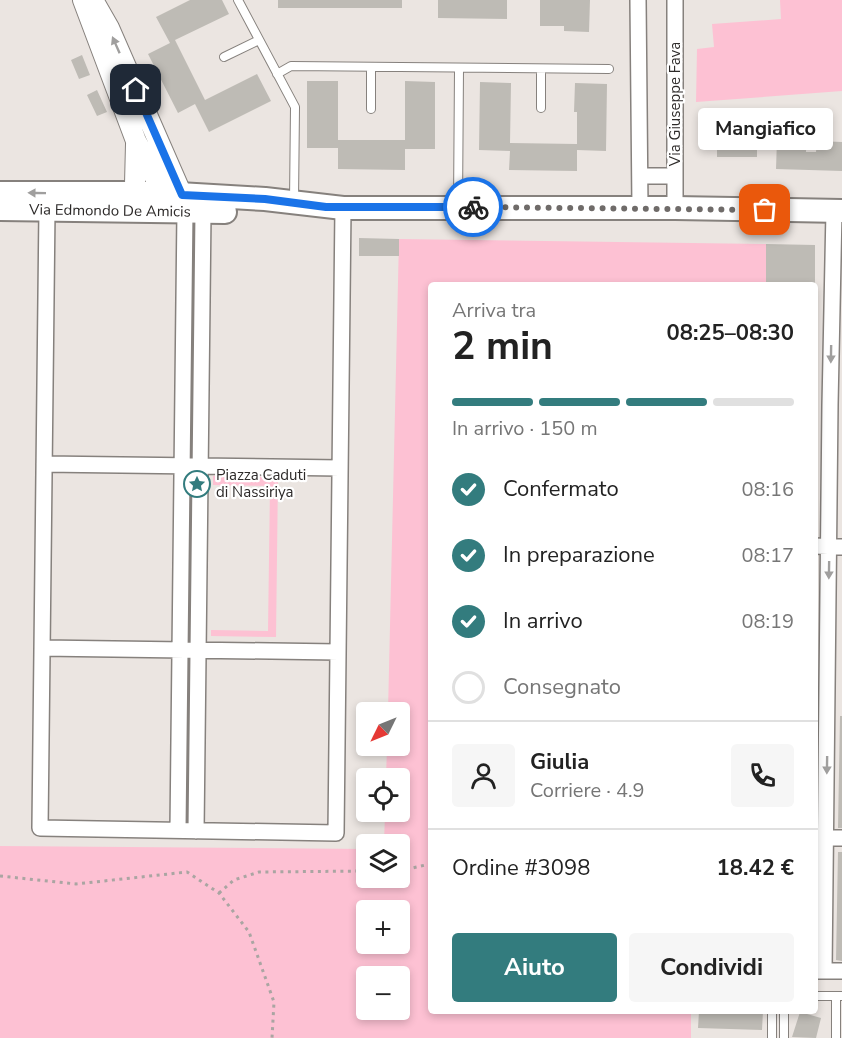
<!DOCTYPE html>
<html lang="it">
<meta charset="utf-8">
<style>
:root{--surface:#fff;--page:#f6f6f6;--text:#222;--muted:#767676;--line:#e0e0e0;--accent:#337c7e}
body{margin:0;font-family:"Nunito Sans",sans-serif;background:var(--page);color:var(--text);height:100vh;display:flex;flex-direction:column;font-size:22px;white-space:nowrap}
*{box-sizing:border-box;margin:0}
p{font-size:20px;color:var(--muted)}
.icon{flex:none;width:33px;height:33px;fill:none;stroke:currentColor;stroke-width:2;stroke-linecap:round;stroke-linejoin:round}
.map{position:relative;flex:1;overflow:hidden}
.panel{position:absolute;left:428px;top:282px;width:390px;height:732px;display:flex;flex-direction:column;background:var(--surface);border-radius:6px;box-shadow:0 3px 9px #0003}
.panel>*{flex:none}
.needle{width:39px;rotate:227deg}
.buttons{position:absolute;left:356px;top:702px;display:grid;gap:12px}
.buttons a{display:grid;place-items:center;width:54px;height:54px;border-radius:6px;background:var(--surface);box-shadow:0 3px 9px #0003;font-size:30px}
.pin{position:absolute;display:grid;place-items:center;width:51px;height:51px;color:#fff;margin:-26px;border-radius:12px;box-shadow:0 3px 9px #0006}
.courier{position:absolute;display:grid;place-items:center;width:60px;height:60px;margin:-30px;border:4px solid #1a73e8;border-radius:50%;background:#fff;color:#222;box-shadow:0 2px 8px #0007}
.bubble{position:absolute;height:42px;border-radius:6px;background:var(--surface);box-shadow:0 3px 9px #0003;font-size:20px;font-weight:700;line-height:42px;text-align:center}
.summary em{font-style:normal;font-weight:700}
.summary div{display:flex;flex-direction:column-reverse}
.summary{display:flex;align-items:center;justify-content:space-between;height:102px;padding:0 24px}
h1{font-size:39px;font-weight:700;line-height:45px}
.bar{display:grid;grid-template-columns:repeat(4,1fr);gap:9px 6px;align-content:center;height:72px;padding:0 24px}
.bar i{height:8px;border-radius:4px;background:var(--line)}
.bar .selected{background:var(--accent)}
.bar p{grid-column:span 4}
.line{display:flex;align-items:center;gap:15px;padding:0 24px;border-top:2px solid var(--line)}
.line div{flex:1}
.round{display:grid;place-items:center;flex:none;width:63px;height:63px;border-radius:6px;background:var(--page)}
ol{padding:0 24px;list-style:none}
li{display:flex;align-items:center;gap:18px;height:66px}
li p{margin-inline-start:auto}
li .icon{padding:6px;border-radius:50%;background:var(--accent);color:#fff;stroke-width:4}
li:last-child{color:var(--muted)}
li i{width:33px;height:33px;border:3px solid var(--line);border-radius:50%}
.button{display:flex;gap:12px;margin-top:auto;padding:12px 24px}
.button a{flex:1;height:69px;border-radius:6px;background:var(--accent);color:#fff;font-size:24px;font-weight:700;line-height:69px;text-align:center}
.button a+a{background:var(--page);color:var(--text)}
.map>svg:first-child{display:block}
</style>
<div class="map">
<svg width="842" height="1038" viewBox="0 0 842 1038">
<rect width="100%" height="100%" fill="#ebe5e1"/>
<path fill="#fdc1d3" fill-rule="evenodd" d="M780,0h62v91l-146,11 1,-53 17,-2 -2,-23 69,-5z
M399,239l367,5v41h-336v726h261v27h-691v-192l366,3v29h33v-34h-15l1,-32h14v-34h-13l1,-32h12v-34h-11zM366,910h33v34h-33zM366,976h33v34h-33z
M213,476l65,1 -2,160 -65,-1v-6l57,1 2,-145 -57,-1z"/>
<path fill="#bebbb5" d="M190,0h32l7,14 -54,26 30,60 52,-26 14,27 -62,31 -14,-28 -17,9 -30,-59 22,-11 -14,-26z
M278,0h124v8h-124z
M438,0h69v19l-69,-1z
M540,0h50l-1,32 -25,-1v-5h-24z
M82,55l8,20 -11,4 -8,-19z
M307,81h31v59h67v-59l30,1v67h-30v21l-67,-1v-21h-31z
M480,82l31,1 -1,60 67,1v-32h-3l1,-29 32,1 -1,67 -29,-1v21l-68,-1 1,-19 -31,-1z
M97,90l10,22 -10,4 -10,-21z
M778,109l29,1 -1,42h10l1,-11 25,1v29l-66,-2z
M729,132h28v25h-40v-15h12z
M359,238l40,1v17h-40z
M766,244l49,1v40h-49z
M840,716h2v112h-4z
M838,852h4v109l-6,-1z
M699,1011h64l-1,19 -64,-2z
M800,1012l21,6 -5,20 -24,-1z"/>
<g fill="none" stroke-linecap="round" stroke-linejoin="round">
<defs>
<path id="service" d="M238,0l57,107 -1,94
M224,57l35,-17
M541,69v39
M277,74l14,-8 318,3
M371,109v-42
M458,206l1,-137
M814,996h22
M772,1038v-27
M784,1038v-27
M836,1038v-42h6"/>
<path id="minor" d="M638,0l2,208
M640,176h35
M675,208v-208
M47,209l-7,619 296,5 7,-625
M44,464l296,4
M814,546l28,1
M42,648l296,4
M178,830l7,-619
M196,831l7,-619
M826,838h16
M815,971h27
M824,971l6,-566 4,-194"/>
<path id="tertiary" d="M83,0l53,141 22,42 8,23
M93,0l16,28 73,167 3,14
M133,193l2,-9 1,-40"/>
<g id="secondary">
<path d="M0,193h162l103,6 78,9h332l167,3"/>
<path id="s1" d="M0,209l225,3"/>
</g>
</defs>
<use href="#service" stroke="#86817d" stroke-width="10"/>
<use href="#minor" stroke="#86817d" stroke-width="18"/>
<use href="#tertiary" stroke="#86817d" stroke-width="22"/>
<use href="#secondary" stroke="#86817d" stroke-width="26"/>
<path stroke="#aaa5a2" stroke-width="3" stroke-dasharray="3 4.5" stroke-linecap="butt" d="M399,871l31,-7
M0,876l76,8 111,-12 32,21 30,39 25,70 -2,36
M219,893l15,-13 25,-8 107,-1"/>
<use href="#service" stroke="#fff" stroke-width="8"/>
<use href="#minor" stroke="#fff" stroke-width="15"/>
<use href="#tertiary" stroke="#fff" stroke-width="20"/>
<use href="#secondary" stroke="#fff" stroke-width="22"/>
</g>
<defs><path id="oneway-solid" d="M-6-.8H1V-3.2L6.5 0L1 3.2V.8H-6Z" transform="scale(1.5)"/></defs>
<g fill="#a09f9e">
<use href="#oneway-solid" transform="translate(116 45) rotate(-114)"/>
<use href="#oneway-solid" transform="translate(37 193) rotate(-179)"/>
<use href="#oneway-solid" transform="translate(831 354) rotate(91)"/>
<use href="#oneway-solid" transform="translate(829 570) rotate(91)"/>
<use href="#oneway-solid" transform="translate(827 765) rotate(91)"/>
</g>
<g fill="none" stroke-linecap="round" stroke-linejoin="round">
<path stroke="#6f6b69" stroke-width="6" stroke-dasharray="0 10.8" d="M473,207l292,3"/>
<path stroke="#1a73e8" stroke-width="8" d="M136,90l46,105 83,4 61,8h147"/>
</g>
<defs>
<symbol id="sight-ring" viewBox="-11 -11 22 22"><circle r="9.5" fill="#fff" stroke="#337c7e" stroke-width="1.5"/><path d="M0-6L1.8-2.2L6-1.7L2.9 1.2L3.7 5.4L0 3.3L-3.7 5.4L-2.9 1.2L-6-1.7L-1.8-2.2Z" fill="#337c7e"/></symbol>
</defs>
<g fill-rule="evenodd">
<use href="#sight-ring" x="182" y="469" width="30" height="30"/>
</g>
<g text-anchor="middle" stroke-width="4.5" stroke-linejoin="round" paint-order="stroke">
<g font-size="15" fill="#2c2928" stroke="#fff">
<text transform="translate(675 104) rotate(-90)" y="5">Via Giuseppe Fava</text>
<text dy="5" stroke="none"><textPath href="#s1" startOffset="110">Via Edmondo De Amicis</textPath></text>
</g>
<g font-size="15" fill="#2c2928" stroke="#fff" text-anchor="start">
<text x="216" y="480">Piazza Caduti<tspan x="216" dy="17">di Nassiriya</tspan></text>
</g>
</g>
</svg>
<div class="buttons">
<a><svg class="needle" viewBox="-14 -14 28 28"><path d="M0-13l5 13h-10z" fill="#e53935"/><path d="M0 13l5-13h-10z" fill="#767676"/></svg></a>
<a><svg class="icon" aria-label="locate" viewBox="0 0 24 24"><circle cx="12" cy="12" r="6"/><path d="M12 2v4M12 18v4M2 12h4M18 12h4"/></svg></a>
<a><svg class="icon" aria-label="layers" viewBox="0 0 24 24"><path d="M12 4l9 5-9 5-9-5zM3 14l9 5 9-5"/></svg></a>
<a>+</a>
<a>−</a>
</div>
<div class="pin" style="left:765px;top:210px;background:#ea580c"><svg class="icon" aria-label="bag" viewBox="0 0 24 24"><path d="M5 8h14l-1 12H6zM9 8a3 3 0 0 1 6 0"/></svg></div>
<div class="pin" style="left:136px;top:90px;background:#1f2937"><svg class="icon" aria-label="home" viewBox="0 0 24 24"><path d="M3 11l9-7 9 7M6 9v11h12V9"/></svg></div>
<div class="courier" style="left:473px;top:207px"><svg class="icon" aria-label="bike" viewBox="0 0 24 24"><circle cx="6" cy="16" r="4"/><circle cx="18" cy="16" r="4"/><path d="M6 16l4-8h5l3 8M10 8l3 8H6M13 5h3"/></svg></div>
<div class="bubble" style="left:698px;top:108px;width:135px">Mangiafico</div>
<section class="panel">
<div class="summary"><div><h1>2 min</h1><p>Arriva tra</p></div><em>08:25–08:30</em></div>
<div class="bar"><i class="selected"></i><i class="selected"></i><i class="selected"></i><i></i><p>In arrivo · 150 m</p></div>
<ol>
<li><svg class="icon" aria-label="check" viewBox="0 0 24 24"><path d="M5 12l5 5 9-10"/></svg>Confermato<p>08:16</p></li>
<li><svg class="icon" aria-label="check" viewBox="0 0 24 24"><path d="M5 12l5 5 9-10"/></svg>In preparazione<p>08:17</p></li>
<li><svg class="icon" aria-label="check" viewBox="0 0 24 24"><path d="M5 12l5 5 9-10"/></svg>In arrivo<p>08:19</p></li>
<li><i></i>Consegnato</li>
</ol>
<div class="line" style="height:108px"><a class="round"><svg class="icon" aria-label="person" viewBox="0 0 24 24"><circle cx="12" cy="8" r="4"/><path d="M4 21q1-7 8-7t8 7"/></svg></a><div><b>Giulia</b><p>Corriere · 4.9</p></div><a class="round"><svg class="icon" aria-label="phone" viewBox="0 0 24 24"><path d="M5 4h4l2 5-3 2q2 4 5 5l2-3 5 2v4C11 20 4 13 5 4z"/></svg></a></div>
<div class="line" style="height:78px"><div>Ordine #3098</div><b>18.42 €</b></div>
<div class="button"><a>Aiuto</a><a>Condividi</a></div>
</section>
</div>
